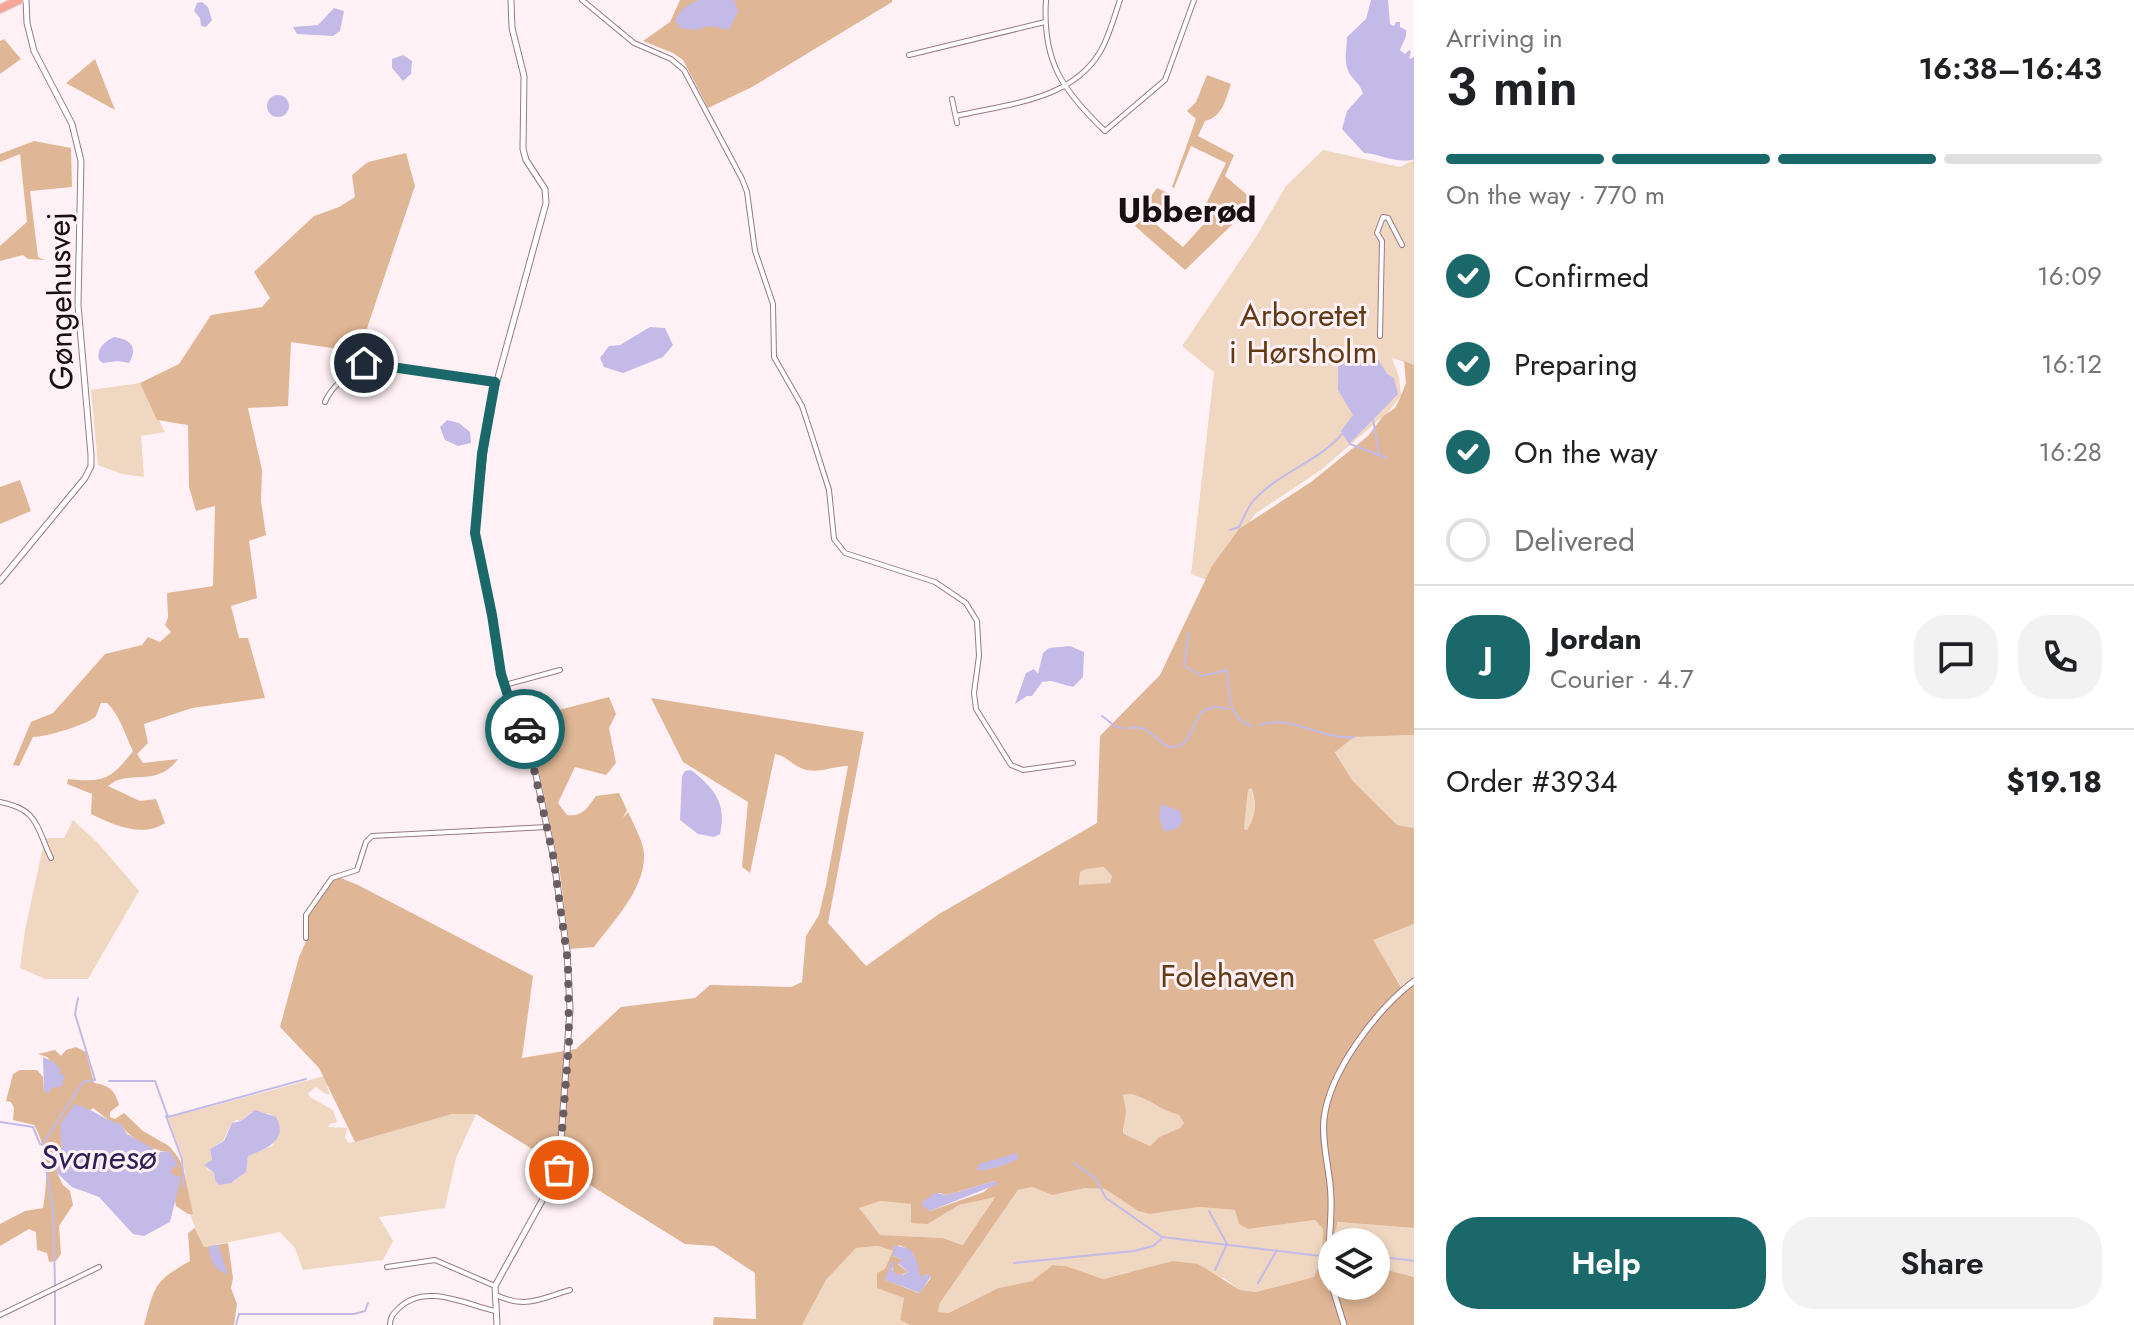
<!DOCTYPE html>
<meta charset="utf-8">
<style>
:root{--surface:#fff;--page:#f2f2f2;--text:#202124;--muted:#757577;--line:#e0e0e0;--accent:#1b686b}
body{margin:0;font-family:Jost,sans-serif;background:var(--page);color:var(--text);height:100vh;display:flex;flex-direction:column;font-size:30px;white-space:nowrap}
*{box-sizing:border-box;margin:0}
p{font-size:26px;color:var(--muted)}
.icon{flex:none;width:44px;height:44px;fill:none;stroke:currentColor;stroke-width:2;stroke-linecap:round;stroke-linejoin:round}
.map{position:relative;flex:1;overflow:hidden}
.drawer{display:flex;flex-direction:column;background:var(--surface);width:720px}
.drawer>*{flex:none}
.controls{position:absolute;left:1318px;top:1228px;display:grid;gap:16px}
.controls a{display:grid;place-items:center;width:72px;height:72px;border-radius:50%;background:var(--surface);box-shadow:0 4px 12px #0003;font-size:40px}
.pin{position:absolute;display:grid;place-items:center;width:68px;height:68px;color:#fff;margin:-34px;border:4px solid #fff;border-radius:50%;box-shadow:0 2px 8px #0007}
.courier{position:absolute;display:grid;place-items:center;width:80px;height:80px;margin:-40px;border:6px solid #1b686b;border-radius:50%;background:#fff;color:#222;box-shadow:0 2px 10px #0007}
.overview em{font-style:normal;font-weight:600}
.overview div{display:flex;flex-direction:column-reverse}
.overview{display:flex;align-items:center;justify-content:space-between;height:136px;padding:0 32px}
h1{font-size:52px;font-weight:600;line-height:60px}
.bar{display:grid;grid-template-columns:repeat(4,1fr);gap:12px 8px;align-content:center;height:96px;padding:0 32px}
.bar i{height:10px;border-radius:6px;background:var(--line)}
.bar .selected{background:var(--accent)}
.bar p{grid-column:span 4}
.line{display:flex;align-items:center;gap:20px;padding:0 32px;border-top:2px solid var(--line)}
.line div{flex:1}
.round{display:grid;place-items:center;flex:none;width:84px;height:84px;border-radius:32px;background:var(--page)}
ol{padding:0 32px;list-style:none}
li{display:flex;align-items:center;gap:24px;height:88px}
li p{margin-inline-start:auto}
li .icon{padding:8px;border-radius:50%;background:var(--accent);color:#fff;stroke-width:4}
li:last-child{color:var(--muted)}
li i{width:44px;height:44px;border:4px solid var(--line);border-radius:50%}
.primary-button{display:flex;gap:16px;margin-top:auto;padding:16px 32px}
.primary-button a{flex:1;height:92px;border-radius:32px;background:var(--accent);color:#fff;font-size:32px;font-weight:600;line-height:92px;text-align:center}
.primary-button a+a{background:var(--page);color:var(--text)}
main{display:flex;flex:1;min-height:0}
.map>svg:first-child{display:block}
</style>
<main>
<div class="map">
<svg width="1414" height="1325" viewBox="0 0 1414 1325">
<rect width="100%" height="100%" fill="#fff1f5"/>
<path fill="#f0d7c2" fill-rule="evenodd" d="M1323,150l77,17 14,-7v205l-22,-7 7,19 2,19 -12,15 -68,59 -66,44 -45,67 -19,-7 23,-202 -32,-26 74,-109 30,-51z
M140,383l25,49 -24,4 3,41 -22,-3 -24,-9 -7,-75z
M1414,735v93l-17,-2 -45,-46 -17,-29 19,-14z
M1250,787c7,14 6,30 -2,43l-4,-1 4,-40z
M73,820l26,24 40,47 -51,88h-43l-25,-11 5,-38 20,-92h19z
M1104,867l8,9 -2,7 -31,3 1,-14 6,-3z
M1414,924v54l-12,9 -30,-47z
M328,1075l-1,12 3,7h-4l-10,-7 -8,6 2,4 23,13 4,12 -7,2 -2,3 19,1 -2,10 4,5 103,-29h24l-20,44 -11,50 -66,9 14,24 -10,19 -80,10 -8,-22 -15,-16 -76,15 -14,-32 -7,-56 -15,-41zM252,1112l19,2 8,21 -7,11 -24,10 -2,16 -13,10 -18,-2 -1,-7 -7,-4 5,-10 -2,-10 13,-8 7,-15 6,-6 5,1z
M1131,1094c18,4 30,17 48,21l5,8 -4,5 -21,9 -9,9 -26,-12 -1,-39z
M1033,1187l19,8 34,-7 19,1 33,22 12,3 49,-7 36,3 13,19 67,-9 8,9 -1,27 -8,21 -58,15 -16,-2 -16,-12 -96,-6 -25,7 -37,-13 -12,-1 -22,16 -34,7 -51,25 -9,-1 2,-9 78,-113z
M995,1196l-31,49 -21,-7 -63,-3 -22,-27 22,-7 32,3 16,20 31,-19z
M1339,1222l75,6v49l-38,-10v-25h-42l1,-15z
M878,1246l15,5 11,47 -4,22 10,5h-108l24,-45 30,-32z"/>
<path fill="#e0b796" fill-rule="evenodd" d="M680,0h212v2l-140,85 -44,21 -25,-48 -10,-7 -30,-12 27,-19z
M4,39l17,20 -21,15v-33z
M95,59l20,51 -49,-27z
M1207,75l24,9c-6,17 -8,32 -26,37l-7,15 36,19 -9,21 27,23 -14,20 -53,51 -50,-44 11,-23 11,-15 13,6 -18,27 31,26 28,-31 -5,-12 20,-41 -35,-17 -17,42 -2,-1 24,-68 -9,-8 9,-9z
M34,141l37,7 1,39 -42,4 8,66 7,3 -17,-1 -5,-4 -23,6v-15l27,-24 -7,-68 -20,8v-8z
M406,153l9,33 -56,166 -68,-10 -3,64 -40,2 14,62 -1,31 5,34 -17,6 8,57 -26,8 8,32h9l17,60 -73,10 -48,16 4,19 -11,11 6,9 35,-4c-22,30 -49,9 -70,27l32,15 16,-2 9,24c-22,15 -52,2 -74,-9l1,-20 -25,-10 1,-5c37,4 43,0 65,-28 -8,-16 -13,-36 -26,-48h-6c-2,4 -3,9 -5,13 -8,9 -51,21 -63,21l-14,29 -6,-1 18,-43 22,-9 52,-59 37,-9 6,-8 12,5 11,-10 -6,-7 3,-7 -1,-25 46,-7 2,-80 -19,5 -7,-24 -1,-62 -31,-5 -17,-37 39,-19 32,-49 51,-8 8,-9 -16,-26 60,-56 25,-9 16,-10 -3,-22 16,-13z
M1404,361l10,4v370l-60,2 -19,15 17,28 45,45 17,3v96l-41,16 28,47 13,-9v250l-76,-6 -6,20v44h44v-19l38,10v48h-504l-10,-5 4,-22 -27,-10v-15l8,-4 8,-18 -15,-5 -22,2 -30,32 -24,45h-89l1,-8 42,2 -1,-46 -41,-27 -29,-2 -209,-130h-24l-97,28 -36,-74 -39,-41 19,-70 8,-18 1,-23 28,-40 22,9 175,91 -11,82 54,-9 45,-42 74,-9 15,-13 81,2 11,-5 4,-46 13,-21 7,-30 22,-119c-16,0 -28,8 -45,3 -11,-4 -16,-13 -28,-15l-25,119 -8,-6 6,-65 -65,-40 -32,-64 213,34 -36,191 38,43 73,-52 158,-91 3,-87 60,-61 52,-109 27,-37 72,-47 57,-46 15,-20 12,-8 5,-10 6,-15zM1251,788c6,13 5,29 -4,42l-3,-1 4,-39zM1104,867l8,9 -2,7 -31,2 1,-13 6,-3zM1131,1094c18,4 30,17 48,21l5,8 -4,5 -21,9 -9,9 -26,-12 -1,-3 3,-20 -3,-16zM995,1181l-11,11 -54,19 -8,-9 17,-9 8,2zM1033,1187l19,8 34,-7 19,1 33,22 12,3 49,-7 36,3 4,14 9,5 67,-9 8,9 -1,27 -8,21 -58,15 -16,-2 -42,-26 -25,-3 -70,18 -37,-13 -13,-1 -21,16 -34,7 -50,25 -10,-1 2,-9 78,-113zM995,1197l-32,48 -20,-7 -63,-3 -21,-27 21,-7 31,3v19l17,1 31,-19zM899,1245c19,8 16,14 21,33l6,-4 5,4 -12,15 -34,-13 8,-18v11l6,3 9,-4 -10,-8 5,-2 -1,-3 -9,-3z
M20,480l11,31 -31,13v-37z
M609,697l7,17 -7,14 7,35 -10,12 -31,-8 -17,36 9,12c16,2 20,-7 29,-19l23,-3 8,17 -4,8 5,-6c5,11 15,29 16,41 2,35 -30,67 -50,94l-24,2 -11,-83 -29,-138 -6,-9z
M76,1047l10,5 8,31c15,2 21,7 25,22l-9,7v5l5,2 9,-6 19,18 26,15 9,11 5,10 10,47h-5l-12,-8 -6,-32 2,-7h5l-10,-16c-16,1 -38,-14 -46,-26l-10,-3 -18,-14 -30,24 -1,18 -5,23 6,12 7,6 3,14 -14,21 2,28 -5,7 -7,1 -2,-9 -10,-3 -1,-18 -7,-3 -29,17v-22l25,-13 18,-3c5,-27 5,-60 -9,-83l-21,-5 1,-12 -3,-6 -5,-1 7,-27 7,-4h17l6,7 1,15 7,-4 9,-15 -13,-16 -9,-3 17,-4 6,6 5,-6z
M195,1228l9,19 24,-4 5,35 -2,10 6,16 -3,21h-90c11,-39 9,-43 46,-64l-2,-28z"/>
<path fill="#c3bae8" d="M699,0h35l4,11 -9,19 -19,-4 -15,4 -15,-2 -5,-8c5,-11 13,-15 24,-20z
M1371,0h17l2,24 4,2 2,-4h4v5l6,3v6l-6,14 5,4 4,-4 2,2 -2,7 5,-2v102l-2,1c-18,3 -31,-6 -48,-7l-22,-24 5,-18 16,-18c-3,-8 -6,-10 -11,-16 -10,-12 -5,-27 -5,-40l19,-18z
M202,2l6,5 4,13 -6,7 -5,-1 -1,-8 -6,-7 3,-8z
M334,8l10,3 -4,20 -7,5 -36,-2 -4,-7 25,-2z
M403,55l9,6 -1,13 -8,7 -11,-13v-9z
M267 106a11 11 0 1 1 22 0a11 11 0 1 1-22 0Z
M650,327l15,1 8,17 -10,12 -40,16 -19,-6 -4,-9 9,-12 11,-1z
M114,337c16,2 25,10 15,26l-11,-2 -15,2 -4,-3c-3,-11 6,-19 15,-23z
M1362,355l17,6 8,13 7,4 4,16 -49,50 -8,-13 12,-16 -15,-25v-24l7,-7z
M447,420l12,3 11,9 1,11 -13,3 -13,-6 -5,-13z
M1070,646l14,6 -1,25 -10,10 -22,-6 -9,1 -10,14h-5l-12,8 11,-31 8,-4 4,5 5,-21 6,-5z
M691,770c23,18 36,33 29,64l-6,3 -16,-3 -18,-14 2,-44 3,-5z
M1161,804l19,7 3,9c-4,9 -10,11 -19,11l-5,-14z
M43,1057l11,5 6,6v5l5,3 -3,10 -11,2 -2,5 -5,-1z
M75,1104c19,5 28,16 46,20l6,10 32,18 8,-1 5,3 6,13h-6l-1,7 10,3 -11,45 -26,14 -11,-2 -34,-37 -27,-10 -15,-14 5,-23 -2,-26z
M255,1110l21,7c13,23 -10,32 -28,39l-2,16 -15,11 -12,2 -4,-5 -1,-7 -10,-8 8,-5 -2,-11 14,-8 8,-18 9,-2z
M1017,1153l1,6 -16,7 -22,5 -3,-2 2,-5z
M995,1181l3,3 -68,27 -8,-5v-4l13,-9 12,2z
M218,1245l10,29c-12,-1 -20,-17 -19,-28z
M894,1245l16,4 7,12 3,16 6,-3 5,2 -11,17 -35,-13 6,-18h3l-2,8 4,4 7,1 5,-3 -10,-9 4,-4 -9,-3z"/>
<g fill="none" stroke-linecap="round" stroke-linejoin="round">
<path stroke="#c3bae8" stroke-width="2" d="M1373,419l6,35
M1350,444l37,14
M1230,530l9,-3c5,-9 9,-22 16,-28 25,-27 63,-37 87,-65
M1189,632l-5,34 18,10 25,-6c2,22 0,47 24,56
M1102,716l14,11 7,1
M1259,725c34,-11 61,15 95,12
M1128,728c4,0 9,-1 13,0 11,2 21,20 32,19 24,-2 17,-35 37,-39 6,-2 13,0 19,1
M109,1081h46l13,36 138,-38
M166,1116l16,43 2,28
M0,1122l33,5 7,17 8,2 -4,11 9,52 2,76
M43,1143l40,-61 12,-2 -20,-66 3,-16
M1074,1163l21,15 11,20 56,39 158,19
M1209,1211l18,33 -12,26
M1376,1256l38,5
M1014,1263l120,-12 19,-5 8,-7
M1258,1283l19,-33
M55,1325v-34
M236,1325l3,-11h115l11,-3 3,-8"/>
<defs>
<path id="minor" d="M582,0l52,43 37,16 13,11 58,109 5,13 8,59 18,53 1,53 28,49 6,18 21,66 5,49 11,14 90,29 31,21 11,18 2,35 -5,37 2,16 35,56 12,5 50,-7
M1046,0c-4,61 16,90 59,131l60,-51 29,-80
M909,55l136,-33
M952,99l5,24
M956,116c50,-12 115,-15 144,-64 9,-15 14,-35 20,-52
M1380,336l2,-95 -5,-8 6,-16 5,1 14,27
M325,402c7,-17 24,-28 39,-39l131,19
M505,685l55,-15
M0,802c38,7 36,24 51,56
M306,938v-23l26,-37 25,-8 9,-28 6,-6 175,-9
M387,1267l48,-7 60,26
M496,1295c30,14 43,4 74,-5
M0,1315l99,-48
M390,1325c0,-8 3,-11 8,-16 26,-27 67,-5 97,2"/>
<path id="tertiary" d="M0,581l85,-103 6,-12v-11l-13,-150 3,-144 -9,-37 -38,-73 -7,-28 -1,-23
M1332,1286c-7,-29 0,-58 -1,-87 0,-26 -10,-54 -7,-80 5,-47 53,-110 90,-138
M1332,1286l12,39
M497,1325l-2,-39 64,-116 11,-161 -3,-58 -14,-96 -24,-113 -21,-45 -7,-23 -9,-59 -17,-82 13,-119 58,-211 -1,-14 -19,-29 -3,-11 1,-73 -12,-48 -1,-28"/>
<path id="motorway" d="M0,9l19,-9"/>
</defs>
<use href="#minor" stroke="#997a84" stroke-width="6"/>
<use href="#tertiary" stroke="#997a84" stroke-width="7"/>
<use href="#motorway" stroke="#d6d4d4" stroke-width="10"/>
<use href="#minor" stroke="#fff" stroke-width="4"/>
<use href="#tertiary" stroke="#fff" stroke-width="5"/>
<use href="#motorway" stroke="#f8a599" stroke-width="8"/>
</g>
<g fill="none" stroke-linecap="round" stroke-linejoin="round">
<path stroke="#6a5d61" stroke-width="8" stroke-dasharray="0 14.4" d="M525,729l28,126 15,108 1,80 -10,127"/>
<path stroke="#1b686b" stroke-width="10" d="M364,363l131,19 -13,72 -7,79 17,82 9,59 10,31 14,24"/>
</g>
<g text-anchor="middle" stroke-width="6" stroke-linejoin="round" paint-order="stroke">
<g font-size="32" fill="#190e12" stroke="#fff1f5">
<text transform="translate(60 301) rotate(-91)" y="11">Gøngehusvej</text>
</g>
<g font-size="32" fill="#623a14" stroke="#fff1f5">
<text x="1303" y="326">Arboretet<tspan x="1303" dy="37">i Hørsholm</tspan></text>
<text x="1228" y="987">Folehaven</text>
</g>
<g font-size="34" font-weight="bold" fill="#190e12" stroke="#fff1f5">
<text x="1187" y="222">Ubberød</text>
</g>
<g font-size="34" font-style="italic" fill="#2f1e55" stroke="#fff1f5">
<text x="98" y="1169">Svanesø</text>
</g>
</g>
</svg>
<div class="controls">
<a><svg class="icon" aria-label="layers" viewBox="0 0 24 24"><path d="M12 4l9 5-9 5-9-5zM3 14l9 5 9-5"/></svg></a>
</div>
<div class="pin" style="left:559px;top:1170px;background:#ea580c"><svg class="icon" aria-label="bag" viewBox="0 0 24 24"><path d="M5 8h14l-1 12H6zM9 8a3 3 0 0 1 6 0"/></svg></div>
<div class="pin" style="left:364px;top:363px;background:#1f2937"><svg class="icon" aria-label="home" viewBox="0 0 24 24"><path d="M3 11l9-7 9 7M6 9v11h12V9"/></svg></div>
<div class="courier" style="left:525px;top:729px"><svg class="icon" aria-label="car" viewBox="0 0 24 24"><path d="M5 17H2v-5l4-1 3-4h7l3 4 3 1v5h-3M9 17h6M6 11h13"/><circle cx="7" cy="17" r="2"/><circle cx="17" cy="17" r="2"/></svg></div>
</div>
<section class="drawer">
<div class="overview"><div><h1>3 min</h1><p>Arriving in</p></div><em>16:38–16:43</em></div>
<div class="bar"><i class="selected"></i><i class="selected"></i><i class="selected"></i><i></i><p>On the way · 770 m</p></div>
<ol>
<li><svg class="icon" aria-label="check" viewBox="0 0 24 24"><path d="M5 12l5 5 9-10"/></svg>Confirmed<p>16:09</p></li>
<li><svg class="icon" aria-label="check" viewBox="0 0 24 24"><path d="M5 12l5 5 9-10"/></svg>Preparing<p>16:12</p></li>
<li><svg class="icon" aria-label="check" viewBox="0 0 24 24"><path d="M5 12l5 5 9-10"/></svg>On the way<p>16:28</p></li>
<li><i></i>Delivered</li>
</ol>
<div class="line" style="height:144px"><b class="round" style="background:var(--accent);color:#fff">J</b><div><b>Jordan</b><p>Courier · 4.7</p></div><a class="round"><svg class="icon" aria-label="chat" viewBox="0 0 24 24"><path d="M4 5h16v11H9l-5 4z"/></svg></a><a class="round"><svg class="icon" aria-label="phone" viewBox="0 0 24 24"><path d="M5 4h4l2 5-3 2q2 4 5 5l2-3 5 2v4C11 20 4 13 5 4z"/></svg></a></div>
<div class="line" style="height:104px"><div>Order #3934</div><b>$19.18</b></div>
<div class="primary-button"><a>Help</a><a>Share</a></div>
</section>
</main>
